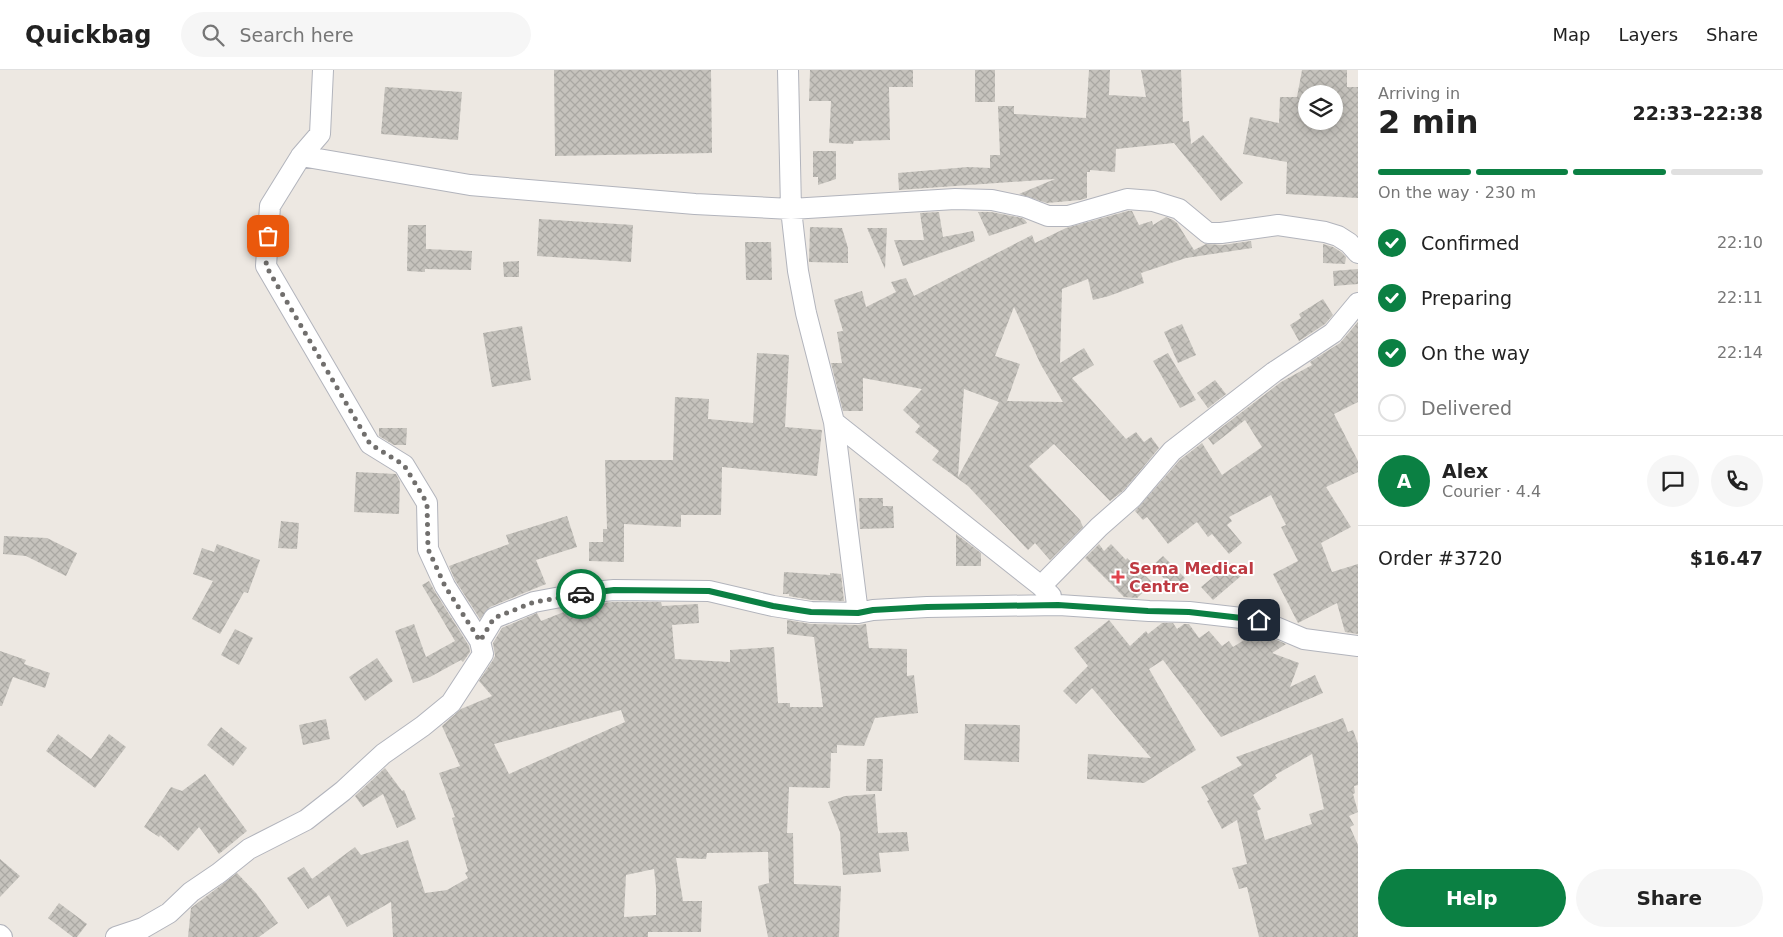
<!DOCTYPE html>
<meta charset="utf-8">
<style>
:root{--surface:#fff;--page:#f6f6f6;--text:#222;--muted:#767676;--line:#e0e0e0;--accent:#0b8043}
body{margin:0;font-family:"DejaVu Sans",sans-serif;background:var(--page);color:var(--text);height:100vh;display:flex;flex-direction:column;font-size:19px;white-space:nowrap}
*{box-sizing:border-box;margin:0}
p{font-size:16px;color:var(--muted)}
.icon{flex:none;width:28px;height:28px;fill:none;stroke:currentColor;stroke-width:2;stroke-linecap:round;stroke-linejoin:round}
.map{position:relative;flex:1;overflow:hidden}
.side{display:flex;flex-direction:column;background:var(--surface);width:425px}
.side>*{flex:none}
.buttons{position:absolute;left:1298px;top:15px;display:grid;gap:10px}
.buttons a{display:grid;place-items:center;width:45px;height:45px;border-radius:50%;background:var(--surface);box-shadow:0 2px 12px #0003;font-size:25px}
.pin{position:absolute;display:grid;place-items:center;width:42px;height:42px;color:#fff;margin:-21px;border-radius:10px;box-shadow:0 2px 8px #0006}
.courier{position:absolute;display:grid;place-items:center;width:50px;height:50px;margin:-25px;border:4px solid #0b8043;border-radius:50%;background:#fff;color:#222;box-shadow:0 1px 6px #0007}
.head em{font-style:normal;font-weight:600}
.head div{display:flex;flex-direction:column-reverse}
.head{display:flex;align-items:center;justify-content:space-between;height:85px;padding:0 20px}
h1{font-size:32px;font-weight:600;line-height:38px}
.bar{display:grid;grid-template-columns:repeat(4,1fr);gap:8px 5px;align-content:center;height:60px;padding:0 20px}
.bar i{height:6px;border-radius:4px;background:var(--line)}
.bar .selected{background:var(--accent)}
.bar p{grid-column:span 4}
.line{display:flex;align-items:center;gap:12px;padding:0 20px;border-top:1px solid var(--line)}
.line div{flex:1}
.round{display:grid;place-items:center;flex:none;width:52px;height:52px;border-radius:26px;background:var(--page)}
ol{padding:0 20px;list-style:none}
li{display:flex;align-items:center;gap:15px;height:55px}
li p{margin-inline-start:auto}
li .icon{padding:5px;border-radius:50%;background:var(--accent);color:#fff;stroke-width:4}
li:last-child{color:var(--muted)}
li i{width:28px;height:28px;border:2px solid var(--line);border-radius:50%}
.cta{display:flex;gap:10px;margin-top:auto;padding:10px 20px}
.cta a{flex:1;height:58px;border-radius:30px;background:var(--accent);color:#fff;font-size:20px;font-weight:600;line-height:58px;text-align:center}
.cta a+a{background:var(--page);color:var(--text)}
header{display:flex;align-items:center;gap:30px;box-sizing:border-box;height:70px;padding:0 25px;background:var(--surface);border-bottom:1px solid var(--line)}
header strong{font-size:24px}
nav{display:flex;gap:28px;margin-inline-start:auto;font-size:18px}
.search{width:350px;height:45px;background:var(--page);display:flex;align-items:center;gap:12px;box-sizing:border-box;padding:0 18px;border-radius:28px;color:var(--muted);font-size:19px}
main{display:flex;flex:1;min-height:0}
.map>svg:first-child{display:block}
</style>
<header>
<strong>Quickbag</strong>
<div class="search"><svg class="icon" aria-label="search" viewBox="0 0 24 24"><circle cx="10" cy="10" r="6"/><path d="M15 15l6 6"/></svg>Search here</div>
<nav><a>Map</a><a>Layers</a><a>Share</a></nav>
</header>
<main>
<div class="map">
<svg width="1358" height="867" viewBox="0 0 1358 867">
<defs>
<pattern id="building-cross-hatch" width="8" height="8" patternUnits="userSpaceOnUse" patternTransform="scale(1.25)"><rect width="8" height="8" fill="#c6c3bd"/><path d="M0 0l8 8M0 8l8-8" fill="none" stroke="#aaa8a3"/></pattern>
</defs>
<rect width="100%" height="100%" fill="#ede8e2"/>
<path fill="url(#building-cross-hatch)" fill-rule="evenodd" d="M554,0h157l1,83 -157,3z
M810,0h103v17h-24l1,53 -36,1 -1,3 -24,-1 2,-42h-22z
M975,0h20v32h-20z
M1089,0h21l-1,25 37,2 -5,-27h40l2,52 6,-1 2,23 12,-9 40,48 -22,18 -47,-58 -58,6 -1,23 -25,-2v2h-3v26l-7,2 -33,3 -28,-9 36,-15 -156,11 -1,-17 70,-6 22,1v-13h10l-2,-49h16v8l72,4z
M1302,0h45v17h11v111l-72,-4 1,-32 -44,-8 7,-37 29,6 1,-26h17zM1306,24h28v27h-28z
M385,17l77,5 -4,48 -77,-6z
M813,81h23v28l-18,6v-8h-5z
M1128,141h4l7,14 13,-4 1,4 13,-8 7,3 4,3 17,27 12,-6 17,1 28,-4 1,7 -66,10 -45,15 3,10 -35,13 -16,4 -5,-21 -26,10 -2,74 24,-15 10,17 -22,13 54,61 10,-7 8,10 7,-5 8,11 -35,42 -14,11 -56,-57 -25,22 51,54 3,7 -33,33 -15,-17 -7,7 -60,-64 -36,-26 7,-9 -24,-19 5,-6 -17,-16 19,-21 -59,-11v33h-20l-12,-48h11l-5,-31 6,-1 -9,-31 28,-9 4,16 30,-15 -5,-10 15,-4 8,18 118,-61 3,8 31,-15zM1014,237l27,58 22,37 -56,-1 13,-37 -25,-8zM964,319l35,13 -41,75z
M939,142l4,25 30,-6 2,10 -72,25 -9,-26h30l-4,-27z
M978,142h13l31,6 3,2 2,3 -38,13z
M539,149l94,6 -2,37 -94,-6z
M408,155h18v24l46,2 -1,19 -46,-1v3l-18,-1z
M810,157l32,1 6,20v15l-39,-1z
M867,158h20l-2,41z
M745,172h26l1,38h-26z
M1323,174l10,3 8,5 5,5 -1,7 -22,-1z
M519,191v16h-15l-1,-15z
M1358,199v15l-24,2 -1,-15z
M1323,229l10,16 -8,9 -26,17 -9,-16 11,-7 -2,-4z
M1358,252v80l-24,12 24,47v11l-32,15 25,40 -30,16 11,29 26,-8v70l-13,-2 -8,-29 -39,20 -25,-49 25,-13 -17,-34 5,-2 -15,-30 -42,22 3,4 -5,4 15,18 -13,11 -17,-20 -4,3 -11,-15 -29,22 -21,-27 -4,3 -8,-9 45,-51 22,-17 20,32 40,-28 -17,-27 -32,25 -5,-7 73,-56 31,-17 -2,-3 30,-19z
M1182,254l14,31 -18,8 -14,-31z
M522,256l9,54 -39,7 -9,-54z
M757,283l32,2 -4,72 37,3 -5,46 -95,-9 -1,48h-40v12l-57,-3v38l-35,-1v-19h14v-13h4l-2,-69h68l2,-63 34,2 -1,20 45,4z
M1168,283l28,47 -16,8 -27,-47z
M1215,310l11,14 -18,14 -11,-15z
M379,358h28l-1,17h-12l-15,-9z
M356,402l40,2 4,8 -1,32 -45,-2z
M859,428h24v8h10l1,22 -34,1z
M567,446l10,31 -41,13 10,24 -56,23 -10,12 -25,-39 -6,-14 60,-22 -3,-9z
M281,451l18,2 -2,26 -19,-1z
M956,464l25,19v13h-25z
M4,466l43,2 30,15 -11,23 -40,-20 -23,-2z
M217,474l43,16 -12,33 -4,-1 -24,42 -28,-15 21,-38 -20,-7 9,-26 12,4z
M1099,474l5,7 7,-7 15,16 1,-2 26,25 -16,15 -13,-1 -39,-39z
M1163,486l22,22 -11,11 -22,-23z
M1230,493l11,13 -28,24 -12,-13z
M784,502l46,3v-2l11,1 3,27 -32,-1 -23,-4v-2h-6z
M429,511l6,11 34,54 1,6 -7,10 -2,-2 -31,17 -17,6 -18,-52 19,-7 12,33 29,-16 -33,-56z
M614,532h47l1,4 36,-2 1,19 -27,2 3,34 55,3v-12l44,-3 4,56h12v4h33l-9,-70 -27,-3v-14l24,4 47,1 8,-1 3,24 38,1v27l7,-1 4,38 -43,5 -11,28 -27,-1v8h-6l-1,35 -41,-1 -2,46h6l1,51 47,2 -2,51h-71l-10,-51 11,-3 -1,-31 -61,1 -1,6 -30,-1 7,43h19l-1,31h-53v5h-255l-2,-35 -44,25 -18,-32 -21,14 -21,-31 17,-11 8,12 43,-32 6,8 47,-15 17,53 22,-3 21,-12 -3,-5 3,-2 -16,-53 3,-1 -16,-44 21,-7 -18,-40 19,-17 31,-13 -13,-15 14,-21 2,-4 -2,-13 9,-15 35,-15 4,8 28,-11 2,2 30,-9zM621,640l4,12 -116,52 -15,-30zM654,799l2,18v28l-32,2 2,-42z
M1109,550l21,26 16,-15 2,3 14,-11h11l4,6 7,-5h5l10,14 10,-7 13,15 7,-5 4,6 24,-15 5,7 5,-3 19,8 -14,9 27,10 -9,24 25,-12 8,18 -102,44 -58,-77 -14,9 47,81 -52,33 -57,-4 1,-25 63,4 -59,-70 -16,16 -13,-13 25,-25 -14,-18z
M235,559l18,9 -14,27 -18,-10z
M0,581l26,9 -2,4 26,9 -5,15 -32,-11 -11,29h-2z
M377,588l16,23 -28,20 -16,-24z
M1343,648l5,14 5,-2 5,14v41l-4,1 1,7 -2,1 5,18 -9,4 5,9 -4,2 8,18v92h-99l-12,-50 -8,2 -7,-21 15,-4 -10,-44 -15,9 -15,-28 2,-1 -8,-13 41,-22 -6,-8zM1312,684l12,55 -15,5 3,10 -47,16 -8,-29 4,-2 -8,-14 24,-17 -2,-3z
M326,649l4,20 -27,6 -4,-20z
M965,654l55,1 -1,37 -55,-2z
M221,657l26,21 -14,18 -26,-21z
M58,664l33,25 18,-25 17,13 -31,41 -49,-37z
M867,689h16l-1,32h-16z
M385,698l17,23 2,-1 12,29 -19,9 -14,-34 -20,13 -8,-11z
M205,704l42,57 -28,23 -20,-27 -21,24 -18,-16 -1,2 -15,-10 27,-40 11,4z
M875,724l3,39 29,-1 2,19 -30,2 2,19 -38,3 -3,-43 -12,-30 17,-6z
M0,789l20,17 -20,21z
M237,803l19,20 22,30 -19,14h-71l3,-29z
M59,833l28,21 -10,13h-4l-25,-19z"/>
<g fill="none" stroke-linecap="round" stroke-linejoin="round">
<defs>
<path id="minor" d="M323,0l-3,64 -19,22 -31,50 -4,60 104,178 34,21 23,38 1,46 17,37 35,55
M788,0l3,139 7,62 8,42 28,109 24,191
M301,86l169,29 225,19 96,5 164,-10 37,1 33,7 23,9h20l59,-17 26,2 26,8 29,24h13l57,-8 47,7 13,4 11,7 9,10
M834,352l207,164 10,10
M1041,516l58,-59 33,-29 40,-47 102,-79 59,-39 25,-30
M0,865l2,2
M116,867l27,-9 26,-15 22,-21 28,-19 30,-24 57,-29 37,-29 40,-37 40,-28 28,-23 32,-49 -3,-13 14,-23 40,-16 48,-9 32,-3 95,1 64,15 38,6 47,1 15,-3 54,-3 132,-2 90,6 40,1 70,8 45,19 54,7"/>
</defs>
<use href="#minor" stroke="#b2b4bc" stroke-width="22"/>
<use href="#minor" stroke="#fff" stroke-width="20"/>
</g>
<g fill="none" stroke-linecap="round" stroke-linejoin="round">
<path stroke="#716f6d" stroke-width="5" stroke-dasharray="0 9" d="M268,166l-2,30 104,178 34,21 23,38 1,46 17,37 35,55 14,-23 40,-16 47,-8"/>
<path stroke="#0b8043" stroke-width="6" d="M581,524l33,-4 95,1 64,15 38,6 47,1 15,-3 54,-3 131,-2 90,6 41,1 70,8"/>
</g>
<path fill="#e0444e" stroke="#fff" stroke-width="2" d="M1115.5 499.5h5v5h5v5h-5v5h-5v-5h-5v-5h5z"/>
<g text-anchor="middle" stroke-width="4" stroke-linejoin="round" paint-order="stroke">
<g font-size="16" font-weight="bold" fill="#be3a42" stroke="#fff" text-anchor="start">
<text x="1129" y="504">Sema Medical<tspan x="1129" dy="18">Centre</tspan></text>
</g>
</g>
</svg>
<div class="buttons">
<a><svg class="icon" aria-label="layers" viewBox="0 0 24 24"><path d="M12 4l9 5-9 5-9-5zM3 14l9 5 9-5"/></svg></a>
</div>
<div class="pin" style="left:268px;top:166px;background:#ea580c"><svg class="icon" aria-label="bag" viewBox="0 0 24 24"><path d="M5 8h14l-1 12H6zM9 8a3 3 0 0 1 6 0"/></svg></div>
<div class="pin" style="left:1259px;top:550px;background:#1f2937"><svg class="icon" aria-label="home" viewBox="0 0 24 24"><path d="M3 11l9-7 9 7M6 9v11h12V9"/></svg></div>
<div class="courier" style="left:581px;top:524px"><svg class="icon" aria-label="car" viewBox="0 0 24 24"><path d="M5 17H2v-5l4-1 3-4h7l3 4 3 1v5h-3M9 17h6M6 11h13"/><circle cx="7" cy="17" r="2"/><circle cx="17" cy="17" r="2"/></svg></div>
</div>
<section class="side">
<div class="head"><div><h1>2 min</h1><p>Arriving in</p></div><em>22:33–22:38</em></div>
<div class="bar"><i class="selected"></i><i class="selected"></i><i class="selected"></i><i></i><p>On the way · 230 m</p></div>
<ol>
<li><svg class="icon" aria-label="check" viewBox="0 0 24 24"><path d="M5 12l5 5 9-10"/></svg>Confirmed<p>22:10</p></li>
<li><svg class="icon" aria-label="check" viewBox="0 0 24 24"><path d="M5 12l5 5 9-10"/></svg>Preparing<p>22:11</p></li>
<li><svg class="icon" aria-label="check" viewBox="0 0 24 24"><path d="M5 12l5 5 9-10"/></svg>On the way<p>22:14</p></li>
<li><i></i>Delivered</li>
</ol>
<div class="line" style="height:90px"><b class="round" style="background:var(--accent);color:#fff">A</b><div><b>Alex</b><p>Courier · 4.4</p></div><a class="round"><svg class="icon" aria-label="chat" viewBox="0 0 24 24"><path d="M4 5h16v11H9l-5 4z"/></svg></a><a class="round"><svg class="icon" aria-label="phone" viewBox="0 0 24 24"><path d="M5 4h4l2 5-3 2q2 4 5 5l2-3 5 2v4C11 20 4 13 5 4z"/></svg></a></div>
<div class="line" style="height:65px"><div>Order #3720</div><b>$16.47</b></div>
<div class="cta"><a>Help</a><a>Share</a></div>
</section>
</main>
